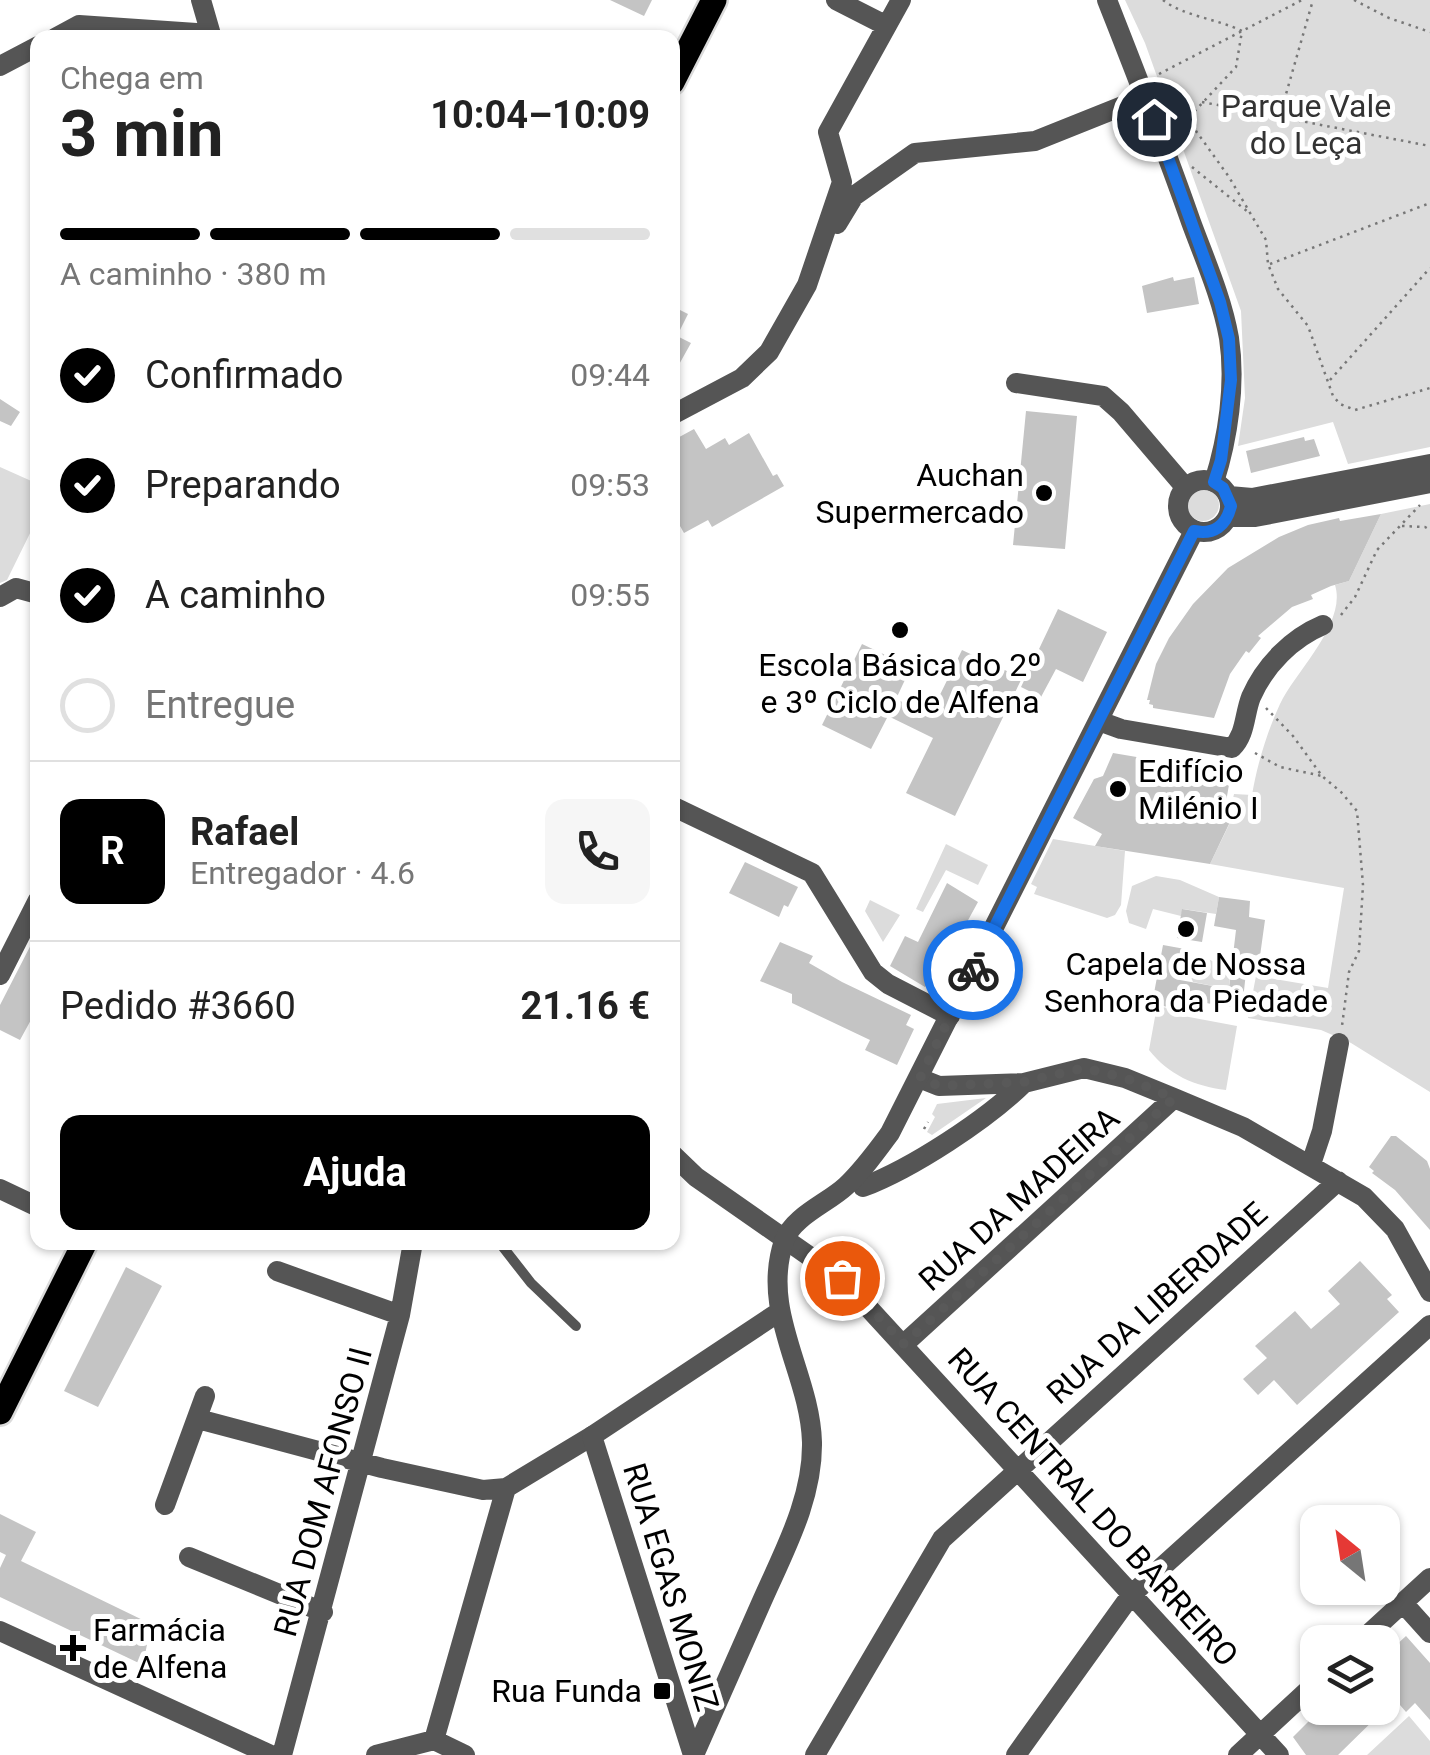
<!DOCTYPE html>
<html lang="pt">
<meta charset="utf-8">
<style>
:root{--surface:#fff;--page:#f6f6f6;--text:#222;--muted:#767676;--line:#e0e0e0;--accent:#000}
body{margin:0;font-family:Roboto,sans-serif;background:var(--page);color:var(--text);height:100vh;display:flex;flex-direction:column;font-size:38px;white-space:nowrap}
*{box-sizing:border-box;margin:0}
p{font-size:32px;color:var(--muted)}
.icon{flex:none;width:55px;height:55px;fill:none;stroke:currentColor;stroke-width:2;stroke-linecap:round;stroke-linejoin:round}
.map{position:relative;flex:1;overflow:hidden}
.panel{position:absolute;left:30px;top:30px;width:650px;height:1220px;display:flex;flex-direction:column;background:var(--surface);border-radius:20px;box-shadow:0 2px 8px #0004}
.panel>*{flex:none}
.needle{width:65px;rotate:330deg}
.fabs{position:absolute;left:1300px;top:1505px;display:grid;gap:20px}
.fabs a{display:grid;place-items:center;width:100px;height:100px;border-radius:20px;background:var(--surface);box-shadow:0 2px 8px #0004;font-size:50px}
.pin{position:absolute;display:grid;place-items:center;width:85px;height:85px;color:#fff;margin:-42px;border:5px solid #fff;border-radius:50%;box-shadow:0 2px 10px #0007}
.courier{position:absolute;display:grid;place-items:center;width:100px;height:100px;margin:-50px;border:8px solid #1a73e8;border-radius:50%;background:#fff;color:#222;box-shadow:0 2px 12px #0007}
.headline em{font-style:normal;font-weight:700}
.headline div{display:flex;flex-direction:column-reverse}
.headline{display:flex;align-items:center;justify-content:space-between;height:170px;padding:0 30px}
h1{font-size:65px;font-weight:700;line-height:75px}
.bar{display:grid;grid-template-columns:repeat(4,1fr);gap:15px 10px;align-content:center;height:120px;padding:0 30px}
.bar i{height:12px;border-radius:8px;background:var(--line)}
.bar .active{background:var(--accent)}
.bar p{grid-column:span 4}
.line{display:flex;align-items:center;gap:25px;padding:0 30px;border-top:2px solid var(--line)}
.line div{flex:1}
.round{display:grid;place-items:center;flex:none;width:105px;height:105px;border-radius:20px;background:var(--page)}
ol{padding:0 30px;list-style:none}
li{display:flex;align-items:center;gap:30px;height:110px}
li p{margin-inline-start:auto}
li .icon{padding:10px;border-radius:50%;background:var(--accent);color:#fff;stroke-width:4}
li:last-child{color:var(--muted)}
li i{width:55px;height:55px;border:5px solid var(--line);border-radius:50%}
.action{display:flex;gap:20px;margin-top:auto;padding:20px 30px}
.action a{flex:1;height:115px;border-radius:20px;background:var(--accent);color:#fff;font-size:40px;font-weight:700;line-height:115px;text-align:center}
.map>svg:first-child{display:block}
</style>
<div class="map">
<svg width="1430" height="1755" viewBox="0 0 1430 1755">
<rect width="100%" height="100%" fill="#fff"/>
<path fill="#dcdcdc" d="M1125,0h305v447l-82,17 -15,-42 -95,24 7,-48 -4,-87 -96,-268z
M0,467l38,17 -1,35 -30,61 -7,3z
M1187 505a16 16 0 1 1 32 0a16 16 0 1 1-32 0Z
M1430,504v588l-79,-49 -30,-13 -73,-12 8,-42 72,12 16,-100 -134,-24 29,-60 -7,-1 2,-9 18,1c5,-30 15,-63 28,-91 16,-33 67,-81 55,-119l14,-4 32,-67z
M1053,839l72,12 -4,54 -6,10 -8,3 -73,-24 3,-7 -6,-3z
M946,844l42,21 -10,20 -32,-15 -23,42 -7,-3z
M1156,876l24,4 39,17 -3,17 -33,-5 -2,7 -28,-7 -7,20 -17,-6 -3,-12 6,-25z
M870,900l30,15 -17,27 -18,-31z
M1194,954l37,14 -2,21 -36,-7 -3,-7z
M1157,1006l16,3v5l64,12 -11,64c-32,-4 -57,-15 -77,-40z
M986,1098l-54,37 -5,-3 8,-15 -3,-3 5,-10z
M1409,1716l21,25v14h-63z"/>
<path fill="#c4c4c4" d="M610,0h42l-8,16z
M1173,277l1,4 20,-4 5,27 -52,9 -5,-27z
M672,306l16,8 -11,22 14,7 -19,34z
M0,399l20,13 -9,14 -11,-5z
M1026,411l51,5 -12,133 -52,-4z
M694,429l12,20 19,-11 4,7 20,-12 24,43 4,-2 7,12 -72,41 -4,-7 -24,13 -12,-21v-71z
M1304,437l1,4 9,-2 6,17 -69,17 -5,-22z
M1381,514l-32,67 -18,5 -20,9 2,4 -21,8 -34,29 3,2 -12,15 -3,-2 -16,23 -16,44 -61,-10v-3l-4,-1 1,-4h-3l9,-36 13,-26 24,-34 35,-36 51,-31 29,-12 31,-7 1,3z
M1058,609l49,23 -24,50 -27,-13 -15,28 -20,-10z
M862,644l49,23 -15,32 34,16 32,-65 60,28 -67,138 -49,-23 27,-55 -45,-22 -17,33 -49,-24z
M1113,753l118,20 -5,29 13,1 -29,61 -115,-18 7,-12 -29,-16 21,-39 9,-3z
M745,862l53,25 -10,20 -4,-2 -5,12 -50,-24z
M947,883l31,19 -23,42 2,2 -18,37 -8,-4 -6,8 -35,-21 15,-30 13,6z
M1219,897l31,4 -1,16 16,3 -5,36 -12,-2 -6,55 -66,-11 -2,10 -22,-4 11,-59 22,4 -5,31 49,9 7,-59 -22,-4z
M1182,909l25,4 -5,29 -25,-4z
M38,931v76l-18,33 -20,-10v-25z
M780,942l33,14 -4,7 33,19 69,33 -5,10 8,4 -17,36 -32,-15 5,-10 -78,-37v-9l-32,-13z
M1391,1136h5l31,25 3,8v61l-35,-40 -23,-17 2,-2 -5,-4z
M1360,1261l32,34 -5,4 12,13 -102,93 -23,-25 -16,15 -15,-16 24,-21 -12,-12 40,-35 16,18 29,-25 -12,-13z
M126,1267l36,19 -64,121 -34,-16z
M0,1514l36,18 -15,29 130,63 -8,41 -143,-68v-29l6,-13 -6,-3z
M1406,1636l24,27v57l-15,-17 -9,9 -24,-28v-26z
M1322,1708h64l-48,47h-32l-13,-18z"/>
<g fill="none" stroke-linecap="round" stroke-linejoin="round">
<defs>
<path id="primary" d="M672,82l42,-82
M0,1412l85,-170"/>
</defs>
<use href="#primary" stroke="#dbdbdb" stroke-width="30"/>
<path stroke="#777" stroke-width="2.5" stroke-dasharray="2.5 5" stroke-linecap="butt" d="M1163,0c20,16 55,19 79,31l-6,36 -43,46 3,18 33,46 37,63 2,24 10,25 30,37 25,70 7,8 15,6 75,-22
M1354,0l35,18 41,14
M1159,74l143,-74
M1202,102l228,44
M1280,115l33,-115
M1192,167l56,45
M1270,264l160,-61
M1330,380l100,-112
M1402,526l23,1 5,3
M1341,615l14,-18 22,-47 43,-45
M1266,708l27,28 29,40 19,16 16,19 6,74 -4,66 -10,21 -7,54
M1255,753l25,14 42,9
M924,1129l4,-7"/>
<path stroke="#555" stroke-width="10" d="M499,1242l32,41 45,43"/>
<path stroke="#555" stroke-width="20" d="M201,0l11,38
M836,0l49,25
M1107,0c29,74 58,147 84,222 14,38 31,76 38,116 7,46 -1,100 -15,144
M55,38l24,-13 132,9
M0,66l38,-20
M837,224l17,-28 61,-43 120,-12 110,-44
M1016,383l87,13 18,16 64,75
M672,415l70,-37 27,-26 38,-67 35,-103 -14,-50 73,-132
M0,597l16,-9 22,6
M1099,721l22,8 111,19c14,-14 12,-33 19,-51 14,-32 41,-59 72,-72
M672,806l140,67 61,99 15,12 62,32
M0,975l38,-75
M919,1078l20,8 85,-3 60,-15 41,10 49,20 69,29 121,70 31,32 35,63
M672,1154l24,23 146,102 437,476
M1311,1164l11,-33 17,-88
M863,1187c50,-19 123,-67 161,-104
M0,1189l38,18
M277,1271l123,44
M904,1344l270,-246
M198,1419l184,49 101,22 23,-2
M165,1505l40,-109
M189,1557l134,55
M1403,1603l27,30
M0,1631l271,124
M1360,1642l70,-64
M434,1740l72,-252 86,-52
M434,1740l31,15
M282,1755l118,-440 13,-73
M376,1755l58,-15
M815,1755l127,-216 396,-358
M1016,1755l115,-160 299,-270
M1238,1755l80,-74"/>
<path stroke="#555" stroke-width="20" d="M1178 506a26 26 0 1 1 52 0a26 26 0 1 1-52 0Z
M1229,496l23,2 178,-34
M1229,517h26l175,-34
M693,1755l-101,-319 187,-124
M694,1755c22,-51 45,-102 68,-154 22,-50 51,-102 50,-159 -2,-69 -52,-130 -28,-201 9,-25 44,-38 62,-55 17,-16 30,-34 44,-53l304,-602"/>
<use href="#primary" stroke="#000" stroke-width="25"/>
</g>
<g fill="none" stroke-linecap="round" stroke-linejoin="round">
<path stroke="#595959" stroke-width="10" stroke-dasharray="0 18" d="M842,1278l62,66 270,-246 -49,-20 -41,-10 -60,14 -85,4 -19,-8 53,-108"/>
<path stroke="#1a73e8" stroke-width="12" d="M973,970l221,-439c20,4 32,-5 37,-25l-8,-18 -9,-6 7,-22 10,-80 -2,-41 -9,-37 -66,-183"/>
</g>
<g fill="#000" stroke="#fff" stroke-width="4">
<circle cx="1044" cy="493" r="10"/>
<circle cx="900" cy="630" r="10"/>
<circle cx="1118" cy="789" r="10"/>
<circle cx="1186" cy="929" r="10"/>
<path d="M68 1633h10v10h10v10h-10v10h-10v-10h-10v-10h10z"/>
<rect x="652" y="1681" width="20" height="20" rx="5"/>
</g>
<g text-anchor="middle" stroke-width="10" stroke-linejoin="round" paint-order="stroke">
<g font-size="32" fill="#333" stroke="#fff">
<text x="1306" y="117">Parque Vale<tspan x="1306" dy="37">do Leça</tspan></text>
</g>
<g font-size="32" fill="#000" stroke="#fff" text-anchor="end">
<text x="1024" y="486">Auchan<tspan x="1024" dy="37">Supermercado</tspan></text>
<text x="900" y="676" text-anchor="middle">Escola Básica do 2º<tspan x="900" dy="37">e 3º Ciclo de Alfena</tspan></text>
<text x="1138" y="782" text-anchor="start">Edifício<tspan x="1138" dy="37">Milénio I</tspan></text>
<text x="1186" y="975" text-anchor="middle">Capela de Nossa<tspan x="1186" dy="37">Senhora da Piedade</tspan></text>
<text x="93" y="1641" text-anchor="start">Farmácia<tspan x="93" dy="37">de Alfena</tspan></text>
<text x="642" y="1702">Rua Funda</text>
</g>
<g font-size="32" fill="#000" stroke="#fff">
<text transform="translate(1019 1199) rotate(-42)" y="11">RUA DA MADEIRA</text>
<text transform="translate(1157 1303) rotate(-42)" y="11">RUA DA LIBERDADE</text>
<text transform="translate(323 1492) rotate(-75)" y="11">RUA DOM AFONSO II</text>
<text transform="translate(1093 1507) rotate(48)" y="11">RUA CENTRAL DO BARREIRO</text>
<text transform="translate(671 1587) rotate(73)" y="11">RUA EGAS MONIZ</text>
</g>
</g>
</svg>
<div class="fabs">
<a><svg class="needle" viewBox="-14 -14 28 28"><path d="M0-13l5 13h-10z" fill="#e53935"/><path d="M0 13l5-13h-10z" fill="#767676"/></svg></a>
<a><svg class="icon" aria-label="layers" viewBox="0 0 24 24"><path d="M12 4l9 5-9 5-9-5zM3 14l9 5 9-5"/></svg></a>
</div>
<div class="pin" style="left:842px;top:1278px;background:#ea580c"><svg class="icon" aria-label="bag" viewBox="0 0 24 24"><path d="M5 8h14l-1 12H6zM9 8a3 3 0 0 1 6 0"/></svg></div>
<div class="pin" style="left:1154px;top:119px;background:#1f2937"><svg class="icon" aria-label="home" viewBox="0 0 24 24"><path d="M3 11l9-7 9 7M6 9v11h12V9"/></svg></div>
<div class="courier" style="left:973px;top:970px"><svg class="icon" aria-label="bike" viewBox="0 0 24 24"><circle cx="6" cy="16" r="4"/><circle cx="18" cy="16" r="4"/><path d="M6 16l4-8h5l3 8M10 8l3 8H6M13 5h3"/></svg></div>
<section class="panel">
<div class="headline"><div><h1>3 min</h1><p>Chega em</p></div><em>10:04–10:09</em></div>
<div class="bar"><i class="active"></i><i class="active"></i><i class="active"></i><i></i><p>A caminho · 380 m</p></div>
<ol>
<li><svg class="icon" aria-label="check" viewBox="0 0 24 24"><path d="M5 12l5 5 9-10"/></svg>Confirmado<p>09:44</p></li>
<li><svg class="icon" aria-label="check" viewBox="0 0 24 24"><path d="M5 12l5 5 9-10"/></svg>Preparando<p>09:53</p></li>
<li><svg class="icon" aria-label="check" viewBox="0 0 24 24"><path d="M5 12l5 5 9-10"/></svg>A caminho<p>09:55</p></li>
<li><i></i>Entregue</li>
</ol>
<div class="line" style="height:180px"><b class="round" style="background:var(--accent);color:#fff">R</b><div><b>Rafael</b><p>Entregador · 4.6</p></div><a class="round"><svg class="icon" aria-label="phone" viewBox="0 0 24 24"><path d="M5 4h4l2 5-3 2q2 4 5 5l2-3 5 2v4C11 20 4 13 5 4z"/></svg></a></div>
<div class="line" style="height:130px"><div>Pedido #3660</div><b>21.16 €</b></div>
<div class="action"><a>Ajuda</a></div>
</section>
</div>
